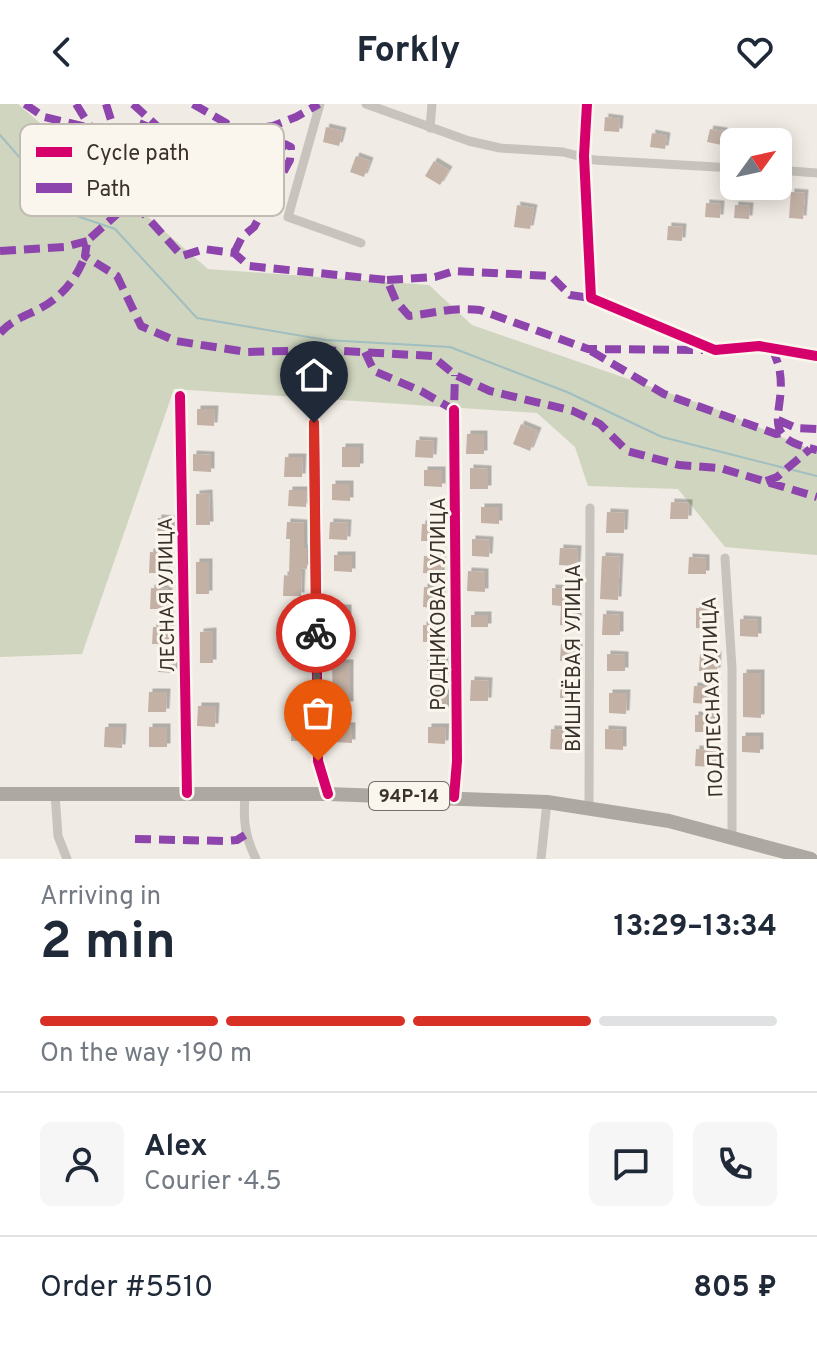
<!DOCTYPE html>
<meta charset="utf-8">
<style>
:root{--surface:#fff;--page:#f6f6f7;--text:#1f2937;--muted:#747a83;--line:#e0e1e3;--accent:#d93025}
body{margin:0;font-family:Overpass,sans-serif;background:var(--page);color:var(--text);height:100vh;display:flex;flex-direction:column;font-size:30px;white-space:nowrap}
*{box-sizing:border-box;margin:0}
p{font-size:26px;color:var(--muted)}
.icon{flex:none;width:44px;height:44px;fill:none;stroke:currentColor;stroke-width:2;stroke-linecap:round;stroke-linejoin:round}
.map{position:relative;height:755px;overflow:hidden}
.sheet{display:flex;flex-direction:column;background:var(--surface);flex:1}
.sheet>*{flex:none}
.needle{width:52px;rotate:57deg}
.fabs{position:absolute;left:720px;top:24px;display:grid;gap:16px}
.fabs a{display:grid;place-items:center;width:72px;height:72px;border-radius:12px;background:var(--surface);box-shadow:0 4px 20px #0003;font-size:40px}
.pin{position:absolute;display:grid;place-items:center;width:68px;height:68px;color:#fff;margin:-82px -34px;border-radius:50% 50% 50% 0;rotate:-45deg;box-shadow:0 0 8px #0007}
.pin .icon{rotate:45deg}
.courier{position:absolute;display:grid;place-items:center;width:80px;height:80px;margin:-40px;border:6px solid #d93025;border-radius:50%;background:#fff;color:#222;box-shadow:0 2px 10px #0007}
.overview em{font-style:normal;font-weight:700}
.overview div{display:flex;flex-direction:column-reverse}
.overview{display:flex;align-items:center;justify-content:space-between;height:136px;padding:0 40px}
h1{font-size:52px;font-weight:700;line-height:60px}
.bar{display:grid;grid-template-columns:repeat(4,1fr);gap:12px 8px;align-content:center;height:96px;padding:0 40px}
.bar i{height:10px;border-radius:6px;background:var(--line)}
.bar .on{background:var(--accent)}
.bar p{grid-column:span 4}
.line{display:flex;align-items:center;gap:20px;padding:0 40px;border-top:2px solid var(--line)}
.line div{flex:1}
.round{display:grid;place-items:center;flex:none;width:84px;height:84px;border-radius:12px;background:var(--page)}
header{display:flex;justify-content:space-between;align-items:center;height:104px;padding:0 40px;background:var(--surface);font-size:36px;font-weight:700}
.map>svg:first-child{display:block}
</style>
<header><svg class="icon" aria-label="back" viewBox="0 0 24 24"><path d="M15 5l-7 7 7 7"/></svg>Forkly<svg class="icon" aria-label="heart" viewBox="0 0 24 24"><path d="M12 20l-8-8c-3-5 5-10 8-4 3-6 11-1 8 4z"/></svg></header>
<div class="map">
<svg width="817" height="755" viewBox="0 0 817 755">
<defs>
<filter id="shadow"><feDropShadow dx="3.5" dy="-3.5" stdDeviation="0" flood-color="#0004"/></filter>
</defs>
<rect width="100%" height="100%" fill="#f0ebe4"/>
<path fill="#cfd5be" d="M0,0h18l190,165 221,16 43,40 246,85 99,42v103l-92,-8 -47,-58 -90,-3 -13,-39 -38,-34 -363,-24 -92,265 -82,3z"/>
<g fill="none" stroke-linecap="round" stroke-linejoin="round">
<path stroke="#a1bec0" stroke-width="2" d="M0,31l68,78 47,16 82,89 129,22 124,7 117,45 95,45 155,39"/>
</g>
<path fill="#c3b1a6" filter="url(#shadow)" d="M605,13l15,2 -1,13 -15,-1z
M326,23l17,4 -4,15 -16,-4z
M710,25l14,2 -2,14 -15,-3z
M652,29l15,3 -2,13 -15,-2z
M356,52l14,5 -6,16 -14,-5z
M434,57l15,9 -9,15 -15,-9z
M791,88l14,1 -2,26 -14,-1z
M706,99l15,1 -1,14 -15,-1z
M517,101l17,3 -4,21 -16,-2z
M735,101l15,1 -1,13 -15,-1z
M668,122l15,1 -1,14 -15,-1z
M197,305h18l-1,17 -17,-1z
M521,320l17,7 -8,20 -17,-7z
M467,330h17v20h-18z
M416,336l18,1 -1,17 -18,-1z
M342,343h18v20h-18z
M193,350l18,1v17l-18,-1z
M285,353h18l-1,20h-18z
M470,364l18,1v20h-18z
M424,366h18v17l-18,-1z
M332,380h18v17l-18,-1z
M289,386h18l-1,17 -18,-1z
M209,389l1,32h-14v-31z
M671,398l18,1 -1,16h-18z
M481,403h18v17l-18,-1z
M607,408l18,1 -1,20h-18z
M158,414l14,1v17l-15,-1z
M287,418l17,1v25h3v21l-5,-1 -1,28h-18l1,-21 5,1 1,-37h-4z
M330,418l18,1 -1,17 -18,-1z
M422,420l18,1 -1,16h-18z
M472,435l18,1 -1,17 -17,-1z
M560,444l18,1 -1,17 -18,-1z
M150,448l17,1v20h-18z
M334,451h18v17l-18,-1z
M424,452l18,1 -1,17 -18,-1z
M602,452l18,1 -2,43 -18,-1z
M689,453l17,1v16h-18z
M196,458h13v32h-13z
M468,467l17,1v20l-18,-1z
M424,483l18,1 -1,20 -18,-1z
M151,484l18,1 -1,20h-18z
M552,484l18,1v19l8,1v17l-18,-1 1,-19 -9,-1z
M330,504h18v20h-18z
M696,504l18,1v20l-18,-1z
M291,508h18l-1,17h-17z
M603,510l17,1v20h-18z
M471,511h17v12h-17z
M740,515l18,1v17l-18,-1z
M423,521l18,1v16h-18z
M153,523l18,1 -1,24h6l-1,21 -17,-1v-28h-6z
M213,527v32h-13v-31z
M561,540l18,1 -1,17 -18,-1z
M607,550l18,1v16h-18z
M700,550l18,1 -1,16h-18z
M427,556h18v17l-18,-1z
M332,559h18v42l-17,-1z
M743,569h18v45l-18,-1z
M471,576l18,1 -1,20h-18z
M561,578h18l-1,17 -18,-1z
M694,582l18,1 -1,17 -18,-1z
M149,588h18l-1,20h-18z
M429,588l18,1v17l-18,-1z
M609,589h18l-1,21 -17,-1z
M292,592l16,1 -2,24h4l-1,20h-18z
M198,602h18l-1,21 -18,-1z
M695,611h18l-1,17h-17z
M335,621l17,1v17l-18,-1z
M105,623h18l-1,21 -18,-1z
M149,623h18v20h-18z
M428,623h18l-1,17 -17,-1z
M551,625l18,1 -1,20 -18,-1z
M605,625l18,1v20l-18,-1z
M742,632h18v17l-18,-1z
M696,645l18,1 -1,17 -18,-1z"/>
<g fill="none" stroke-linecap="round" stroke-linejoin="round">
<path stroke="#c8c3bd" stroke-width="9" d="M320,0l-32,113 73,26
M366,0l103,37 31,7 63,4 31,8 140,8
M587,0l-3,52 7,142 124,52 44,-4 58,10
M430,24l2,-24
M778,66l39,3
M180,292l7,397
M314,319l4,338 10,33
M725,454l7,110v168
M55,690l3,42 9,23
M245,692c-2,24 0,41 11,63
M454,693l3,-36 -3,-351
M589,703l1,-299
M541,755l6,-57"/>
<path stroke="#ada8a2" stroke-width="14" d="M0,690h328l219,8 122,19 142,38"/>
<path stroke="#8e44ad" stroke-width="8" stroke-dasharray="16 8" stroke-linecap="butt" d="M25,0l19,13 47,11 22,13
M76,0l15,24
M106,0l5,16 2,21 17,17 25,1 25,5 44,17
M133,0l26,24 12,4 23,-5 39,4 40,-5 23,-9 23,-13
M193,0l33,19 7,8 6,27 8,15
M135,100l47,52 22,-7 30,4 15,13 138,14 9,21 13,15c27,-3 43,-9 71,-6l108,39 115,1
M126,102l5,-52 14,-34 -3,-8
M0,147l64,-4 23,-6
M234,149l8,-16 12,-10 36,-67 1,-13 -6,-3 -14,18 -29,13 -82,25 -34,6 -39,35 -2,15 32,20 24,50 35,15 71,11 78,-2 107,6 23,19 35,16 83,20 27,13 27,27 52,14 41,3 97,29
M387,176l48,-3 19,-6 97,5 19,19 21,3
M0,229c10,-11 20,-15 33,-21 26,-12 42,-30 52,-56
M772,244c3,8 7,16 8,25 6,41 -24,64 37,77
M591,247l73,43 112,40 6,-1
M365,248l9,19 47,20 33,19 1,-35
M778,316l18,8 21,1
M766,377l11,-4 33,-28
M135,735l89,2 13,-1 8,-5"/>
<defs>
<path id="cycleway" d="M587,0l-3,52 7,142 124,52 44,-4 58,10
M180,292l7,397
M314,319l4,338 10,33
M454,693l3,-36 -3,-351"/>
</defs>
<use href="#cycleway" stroke="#fbf6ed" stroke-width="15"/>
<use href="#cycleway" stroke="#d6006c" stroke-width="10"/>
</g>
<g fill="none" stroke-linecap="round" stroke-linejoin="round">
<path stroke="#7a726c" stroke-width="8" stroke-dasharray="0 14.4" d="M316,529l2,128"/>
<path stroke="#d93025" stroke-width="10" d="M314,319l2,210"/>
</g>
<g text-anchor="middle" stroke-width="6" stroke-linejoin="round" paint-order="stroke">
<rect fill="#fbf6ed" stroke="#746c65" stroke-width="2" x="369" y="678" width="80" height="28" rx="6"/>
<g font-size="18" font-weight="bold" fill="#3a312b">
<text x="409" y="698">94Р-14</text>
</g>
<g font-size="20" fill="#3a312b" stroke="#fbf6ed">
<text transform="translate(166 491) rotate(-91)" y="7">ЛЕСНАЯ УЛИЦА</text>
<text transform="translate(438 500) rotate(-90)" y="7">РОДНИКОВАЯ УЛИЦА</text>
<text transform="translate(573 554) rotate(-90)" y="7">ВИШНЁВАЯ УЛИЦА</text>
<text transform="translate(712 593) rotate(-92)" y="7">ПОДЛЕСНАЯ УЛИЦА</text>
</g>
</g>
<rect x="20" y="20" width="264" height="92" rx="12" fill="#fbf6ed" stroke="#c1bbb3" stroke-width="2"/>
<rect x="36" y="43" width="36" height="10" fill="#d6006c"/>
<rect x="36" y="79" width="36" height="10" fill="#8e44ad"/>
<g font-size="22" fill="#3a312b">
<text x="86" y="56">Cycle path</text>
<text x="86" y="92">Path</text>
</g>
</svg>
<div class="fabs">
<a><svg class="needle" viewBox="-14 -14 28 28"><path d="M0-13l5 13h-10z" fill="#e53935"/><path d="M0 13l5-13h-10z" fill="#747a83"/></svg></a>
</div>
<div class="pin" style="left:318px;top:657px;background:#ea580c"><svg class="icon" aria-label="bag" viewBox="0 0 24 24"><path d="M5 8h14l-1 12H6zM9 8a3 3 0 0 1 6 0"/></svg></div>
<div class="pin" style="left:314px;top:319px;background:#1f2937"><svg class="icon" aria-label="home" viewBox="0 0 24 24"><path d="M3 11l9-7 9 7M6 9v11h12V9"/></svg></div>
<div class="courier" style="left:316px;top:529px"><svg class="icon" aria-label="bike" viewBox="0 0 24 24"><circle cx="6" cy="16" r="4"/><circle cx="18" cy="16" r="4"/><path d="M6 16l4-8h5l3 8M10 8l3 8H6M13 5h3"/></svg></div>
</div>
<section class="sheet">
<div class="overview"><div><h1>2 min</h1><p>Arriving in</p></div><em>13:29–13:34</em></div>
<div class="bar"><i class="on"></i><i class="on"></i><i class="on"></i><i></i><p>On the way · 190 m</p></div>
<div class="line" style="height:144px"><a class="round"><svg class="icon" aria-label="person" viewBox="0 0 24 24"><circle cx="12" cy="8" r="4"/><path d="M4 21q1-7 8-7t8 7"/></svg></a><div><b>Alex</b><p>Courier · 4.5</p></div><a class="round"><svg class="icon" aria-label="chat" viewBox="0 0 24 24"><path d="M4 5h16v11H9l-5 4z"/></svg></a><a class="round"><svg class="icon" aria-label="phone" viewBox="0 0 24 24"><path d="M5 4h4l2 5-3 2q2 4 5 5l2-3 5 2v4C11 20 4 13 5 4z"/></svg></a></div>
<div class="line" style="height:104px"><div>Order #5510</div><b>805 ₽</b></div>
</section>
